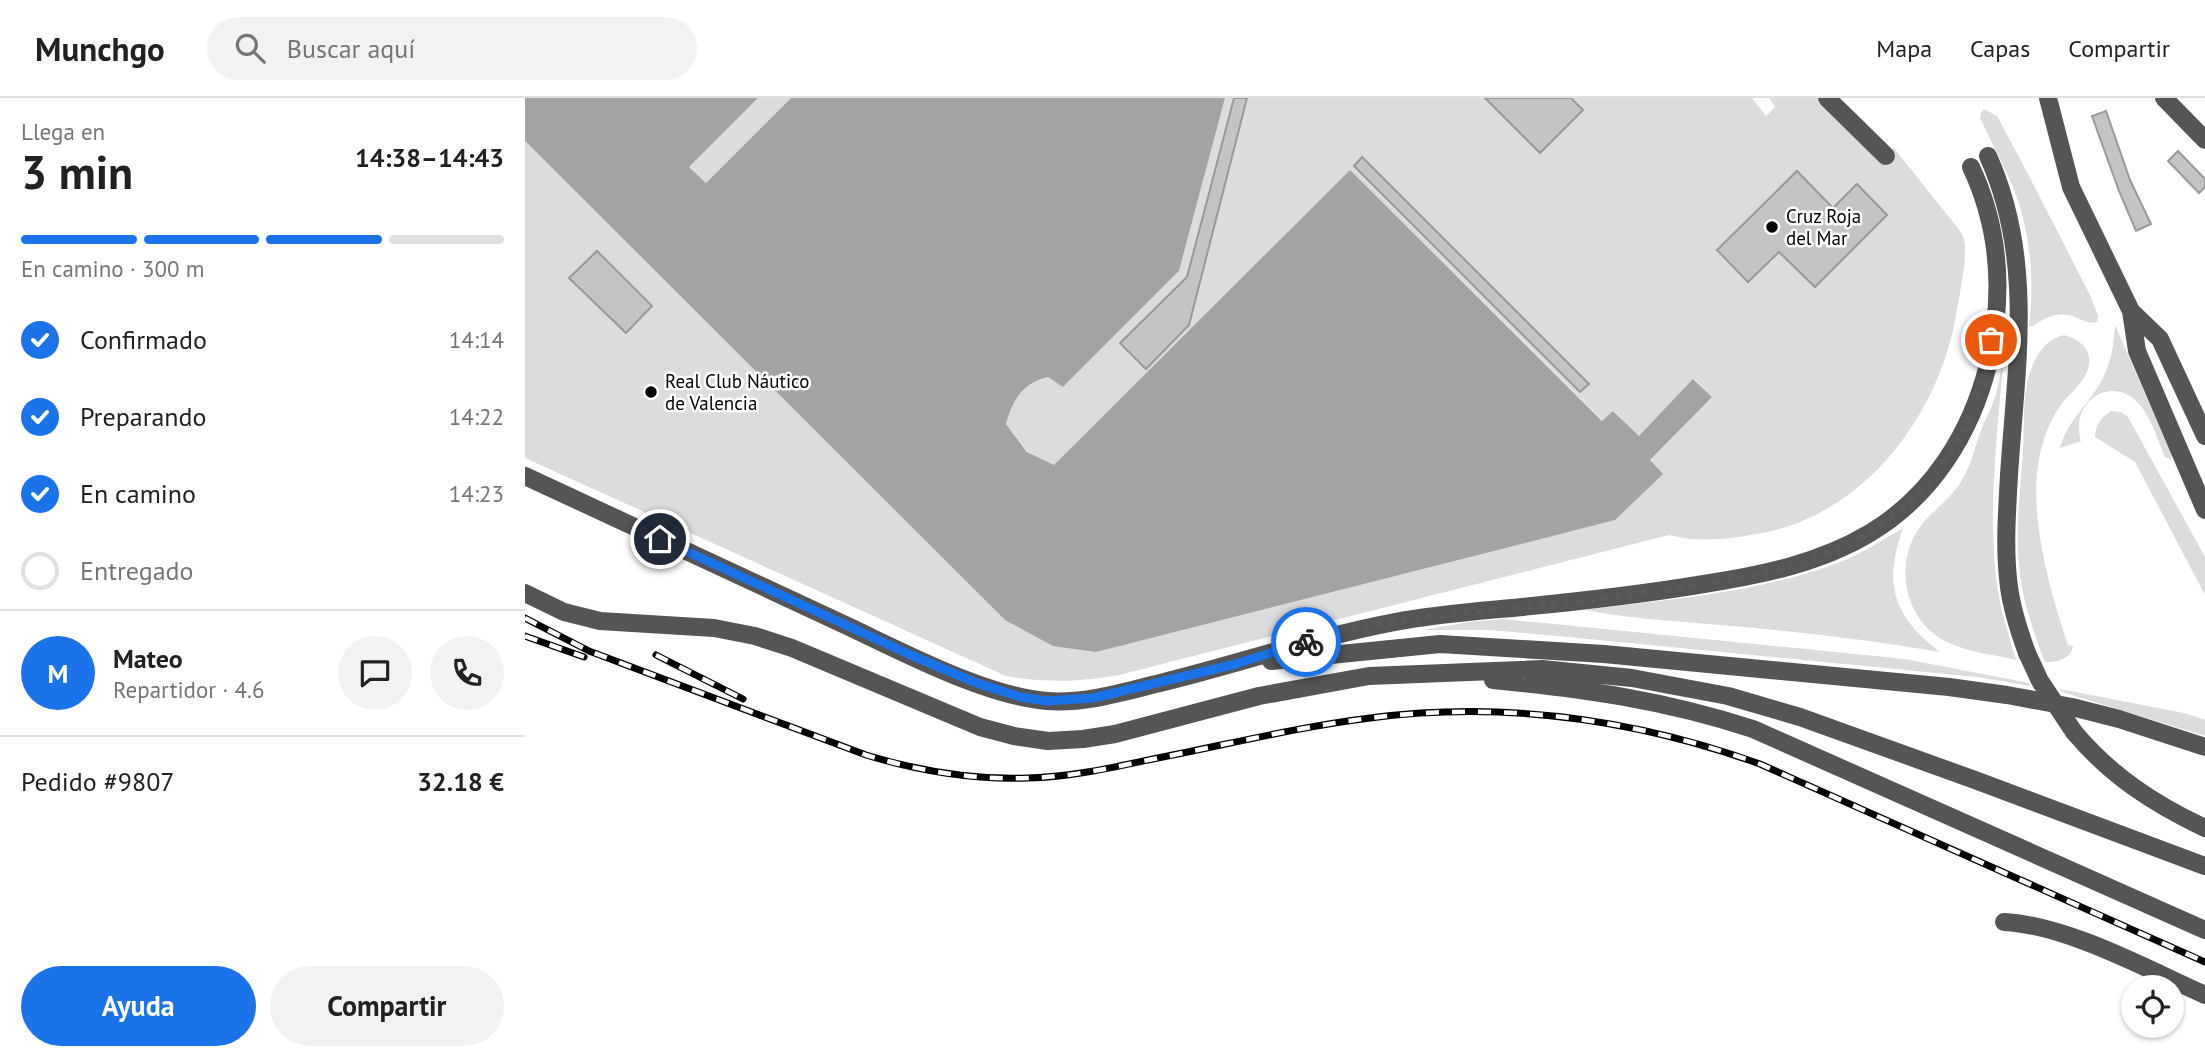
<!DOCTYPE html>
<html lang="es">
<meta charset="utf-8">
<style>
:root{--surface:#fff;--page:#f2f2f2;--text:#202124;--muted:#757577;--line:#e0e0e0;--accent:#1a73e8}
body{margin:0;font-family:"PT Sans",sans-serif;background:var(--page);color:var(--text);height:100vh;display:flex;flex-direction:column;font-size:26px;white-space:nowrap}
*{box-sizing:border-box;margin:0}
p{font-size:23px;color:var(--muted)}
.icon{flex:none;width:38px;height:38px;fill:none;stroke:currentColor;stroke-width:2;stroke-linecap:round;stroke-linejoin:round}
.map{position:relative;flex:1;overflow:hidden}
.panel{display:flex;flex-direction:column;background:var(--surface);width:525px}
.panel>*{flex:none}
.tools{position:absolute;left:1596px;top:877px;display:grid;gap:14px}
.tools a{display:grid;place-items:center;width:63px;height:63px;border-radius:50%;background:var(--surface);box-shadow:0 2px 5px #0004;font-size:35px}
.pin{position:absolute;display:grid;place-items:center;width:60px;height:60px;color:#fff;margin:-30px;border:4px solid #fff;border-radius:50%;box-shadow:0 2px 7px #0007}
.courier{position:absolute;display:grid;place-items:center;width:70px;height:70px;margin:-35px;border:5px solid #1a73e8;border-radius:50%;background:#fff;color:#222;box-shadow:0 2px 9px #0007}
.overview em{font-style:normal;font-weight:700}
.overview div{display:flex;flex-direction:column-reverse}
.overview{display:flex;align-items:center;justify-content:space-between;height:119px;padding:0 21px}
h1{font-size:46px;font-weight:700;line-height:52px}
.bar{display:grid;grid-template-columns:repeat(4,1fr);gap:10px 7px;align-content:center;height:84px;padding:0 21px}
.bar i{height:9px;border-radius:5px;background:var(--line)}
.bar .active{background:var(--accent)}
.bar p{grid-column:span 4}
.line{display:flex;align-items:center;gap:18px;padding:0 21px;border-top:2px solid var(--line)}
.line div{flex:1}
.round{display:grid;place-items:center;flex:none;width:74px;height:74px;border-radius:37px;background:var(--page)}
ol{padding:0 21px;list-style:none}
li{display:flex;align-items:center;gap:21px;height:77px}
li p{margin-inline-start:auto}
li .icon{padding:7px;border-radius:50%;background:var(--accent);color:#fff;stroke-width:4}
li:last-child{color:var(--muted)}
li i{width:38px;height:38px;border:4px solid var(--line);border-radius:50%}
.action{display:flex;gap:14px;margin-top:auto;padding:14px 21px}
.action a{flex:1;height:80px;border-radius:42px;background:var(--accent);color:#fff;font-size:28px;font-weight:700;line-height:80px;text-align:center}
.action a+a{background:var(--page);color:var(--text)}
header{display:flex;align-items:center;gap:42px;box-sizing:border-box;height:98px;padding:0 35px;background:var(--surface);border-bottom:2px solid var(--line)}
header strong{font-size:33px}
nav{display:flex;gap:38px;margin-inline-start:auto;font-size:24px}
.search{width:490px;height:63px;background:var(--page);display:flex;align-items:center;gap:18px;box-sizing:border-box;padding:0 24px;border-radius:38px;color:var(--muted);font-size:26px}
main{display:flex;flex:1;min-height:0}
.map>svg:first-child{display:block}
</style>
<header>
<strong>Munchgo</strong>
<div class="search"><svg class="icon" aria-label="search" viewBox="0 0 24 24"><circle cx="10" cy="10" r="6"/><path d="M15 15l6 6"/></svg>Buscar aquí</div>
<nav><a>Mapa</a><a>Capas</a><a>Compartir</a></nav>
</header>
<main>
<section class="panel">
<div class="overview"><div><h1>3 min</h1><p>Llega en</p></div><em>14:38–14:43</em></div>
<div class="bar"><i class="active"></i><i class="active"></i><i class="active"></i><i></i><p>En camino · 300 m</p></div>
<ol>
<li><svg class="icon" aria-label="check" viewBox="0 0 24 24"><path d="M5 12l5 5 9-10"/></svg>Confirmado<p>14:14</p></li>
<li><svg class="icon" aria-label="check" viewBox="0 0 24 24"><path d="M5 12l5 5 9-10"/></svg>Preparando<p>14:22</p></li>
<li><svg class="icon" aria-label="check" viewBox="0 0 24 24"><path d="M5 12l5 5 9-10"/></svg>En camino<p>14:23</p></li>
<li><i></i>Entregado</li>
</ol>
<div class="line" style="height:126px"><b class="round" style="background:var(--accent);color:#fff">M</b><div><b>Mateo</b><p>Repartidor · 4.6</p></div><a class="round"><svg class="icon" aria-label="chat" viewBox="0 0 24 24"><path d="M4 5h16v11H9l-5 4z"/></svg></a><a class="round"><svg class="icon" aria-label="phone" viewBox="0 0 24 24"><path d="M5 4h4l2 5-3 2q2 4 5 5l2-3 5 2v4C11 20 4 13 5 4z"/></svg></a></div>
<div class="line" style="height:91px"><div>Pedido #9807</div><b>32.18 €</b></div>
<div class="action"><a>Ayuda</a><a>Compartir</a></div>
</section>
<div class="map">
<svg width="1680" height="962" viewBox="0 0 1680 962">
<rect width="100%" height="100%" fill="#fff"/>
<path fill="#dcdcdc" d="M233,0h33l-85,85 -17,-16z
M700,0h527l14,18 9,-9 -6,-9h48l63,63 14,-13 62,78c3,4 7,9 8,14 4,15 -4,52 -7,69 -14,91 -73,181 -162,215 -27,10 -83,19 -111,14 -5,-1 -10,-2 -15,-3l-550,140c-41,7 -72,8 -113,1l-481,-218v-317l480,479 657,-145 -13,-14 63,-64 -18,-18 -55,58 -25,-26 -11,10 -253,-251 -295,296 -27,-14 -22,-28c6,-25 17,-40 42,-47l16,9 115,-115z
M1459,11l13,7 32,60 61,119 8,21 -1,6c-9,2 -14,-2 -22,-5 -16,-6 -29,0 -42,9h-4c6,-45 1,-97 -16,-139 -10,-23 -22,-46 -33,-69l1,-5z
M1590,227l57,130 -1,5 -6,-3c-7,-16 -14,-41 -27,-54 -27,-29 -69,-1 -57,38l-21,7c7,-25 24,-40 38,-61 12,-19 16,-39 17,-62z
M1539,237c30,8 32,31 13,52 -5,6 -10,10 -15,16 -9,13 -16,28 -20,43 -17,59 7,142 26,199l5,1c-3,14 -16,16 -28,16 -11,-29 -21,-57 -25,-87 -5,-41 0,-83 3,-123 2,-29 -2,-62 11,-90 7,-14 15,-23 30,-27z
M1479,255c-6,74 -16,150 -8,224 3,29 12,56 20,83 -21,-5 -47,-8 -67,-17 -42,-19 -55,-72 -33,-110 12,-20 34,-32 46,-53 9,-15 13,-33 19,-50 4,-10 9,-19 13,-30 5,-14 7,-31 10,-47z
M1586,313l10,1 7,5 77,140v38l-70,-133 -40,-25c1,-12 5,-19 16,-26z
M1378,430c-20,56 -10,88 37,124 -65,-11 -130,-19 -196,-25 -53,-5 -107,-7 -159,-17 83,-10 190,-19 267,-53 17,-8 34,-19 51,-29z
M978,521l402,40 124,24 1,3 -53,-9 -419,-41 -68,-6h-67l46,-8z
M1535,591l124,24 21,7v16l-143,-44z"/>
<path fill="#a3a3a3" d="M0,0h233l-69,69 17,16 85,-85h434l-46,173 -116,116 -15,-10c-25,6 -36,23 -42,47l21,28 27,13 296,-295 252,251 11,-10 26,25 54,-57 19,18 -62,63 13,14 -48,46 -519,132 -43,-6 -48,-26 -480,-479z"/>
<path fill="#c4c4c4" stroke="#999" stroke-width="2" d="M709,0h13l-58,227 -43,44 -26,-26 67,-66z
M960,0h86l12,12 -43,43z
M1581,13l24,69 21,44 -15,7 -17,-40 -27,-75z
M1653,53l27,28v8l-6,6 -31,-32z
M837,59l227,227 -9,8 -226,-226z
M1272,73l36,37 24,-24 30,31 -72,72 -36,-35 -31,30 -31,-32z
M72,153l55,55 -26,27 -57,-55z"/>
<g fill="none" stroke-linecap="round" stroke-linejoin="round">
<path stroke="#555" stroke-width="18" d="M1302,0l59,58
M1523,0l23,89 60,124 6,40 68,159
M1639,0l41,42
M1463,58c47,104 28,210 21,319 -2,37 -5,75 0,112 3,23 10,44 18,66
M1606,213l29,28 45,97
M0,378c106,49 211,98 316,147 58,27 143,73 206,78 39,3 79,-10 117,-19 77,-19 152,-45 231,-60 41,-8 85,-11 127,-15 61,-6 122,-13 182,-23 58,-9 116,-21 166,-51 62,-37 101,-100 118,-168 16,-68 13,-134 -17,-198
M0,495l39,19 36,9 114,7 41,8 37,12 188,79 34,9 34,5 35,-2 32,-5 144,-38 110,-20 173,-7 90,9 96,18 72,21 175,63 230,86
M746,563l169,-17 164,10 345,33 58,8 65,12 47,12 86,28
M968,582c92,9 171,20 260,49l452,201
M1549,634c37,44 80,72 131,96
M1479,824c63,3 143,47 201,73"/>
<defs>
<path id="rail" d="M0,520l64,33 277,104c53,16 107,25 162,23 42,-1 83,-10 125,-19 72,-14 144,-32 217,-41 133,-17 265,1 390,46l445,198
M0,538l59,21
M131,557l87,44"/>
</defs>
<use href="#rail" stroke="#000" stroke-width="7"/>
<use href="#rail" stroke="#fff" stroke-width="4.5" stroke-dasharray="13" stroke-linecap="butt"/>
<path stroke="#555" stroke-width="18" d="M1502,555l13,28 34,51"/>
</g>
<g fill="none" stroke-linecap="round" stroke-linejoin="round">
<path stroke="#595959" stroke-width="7" stroke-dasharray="0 12.6" d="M781,544c65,-20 133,-27 199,-33 65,-7 131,-14 195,-24 45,-8 93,-15 134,-34 86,-38 147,-116 157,-211"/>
<path stroke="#1a73e8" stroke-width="9" d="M135,441l253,117 61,26 46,15 27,4 46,-3 139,-33 74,-23"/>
</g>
<g fill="#000" stroke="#fff" stroke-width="2.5">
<circle cx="1247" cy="129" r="7"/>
<circle cx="126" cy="294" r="7"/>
</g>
<g text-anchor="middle" stroke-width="5" stroke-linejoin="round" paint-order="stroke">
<g font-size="19" fill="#000" stroke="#fff" text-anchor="start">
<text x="1261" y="125">Cruz Roja<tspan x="1261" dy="22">del Mar</tspan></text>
<text x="140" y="290">Real Club Náutico<tspan x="140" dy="22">de Valencia</tspan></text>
</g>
</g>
</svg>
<div class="tools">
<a><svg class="icon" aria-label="locate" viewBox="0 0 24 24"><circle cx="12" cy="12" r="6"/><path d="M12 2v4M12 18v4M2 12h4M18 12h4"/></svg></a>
</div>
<div class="pin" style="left:1466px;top:242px;background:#ea580c"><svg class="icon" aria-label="bag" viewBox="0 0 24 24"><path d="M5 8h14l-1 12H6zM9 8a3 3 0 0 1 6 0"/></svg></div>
<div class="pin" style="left:135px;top:441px;background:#1f2937"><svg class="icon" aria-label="home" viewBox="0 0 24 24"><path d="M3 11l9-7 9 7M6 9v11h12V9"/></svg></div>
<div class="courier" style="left:781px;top:544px"><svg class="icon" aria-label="bike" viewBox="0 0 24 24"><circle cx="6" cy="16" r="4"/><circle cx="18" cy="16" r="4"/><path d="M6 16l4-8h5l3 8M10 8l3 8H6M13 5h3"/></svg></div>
</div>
</main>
